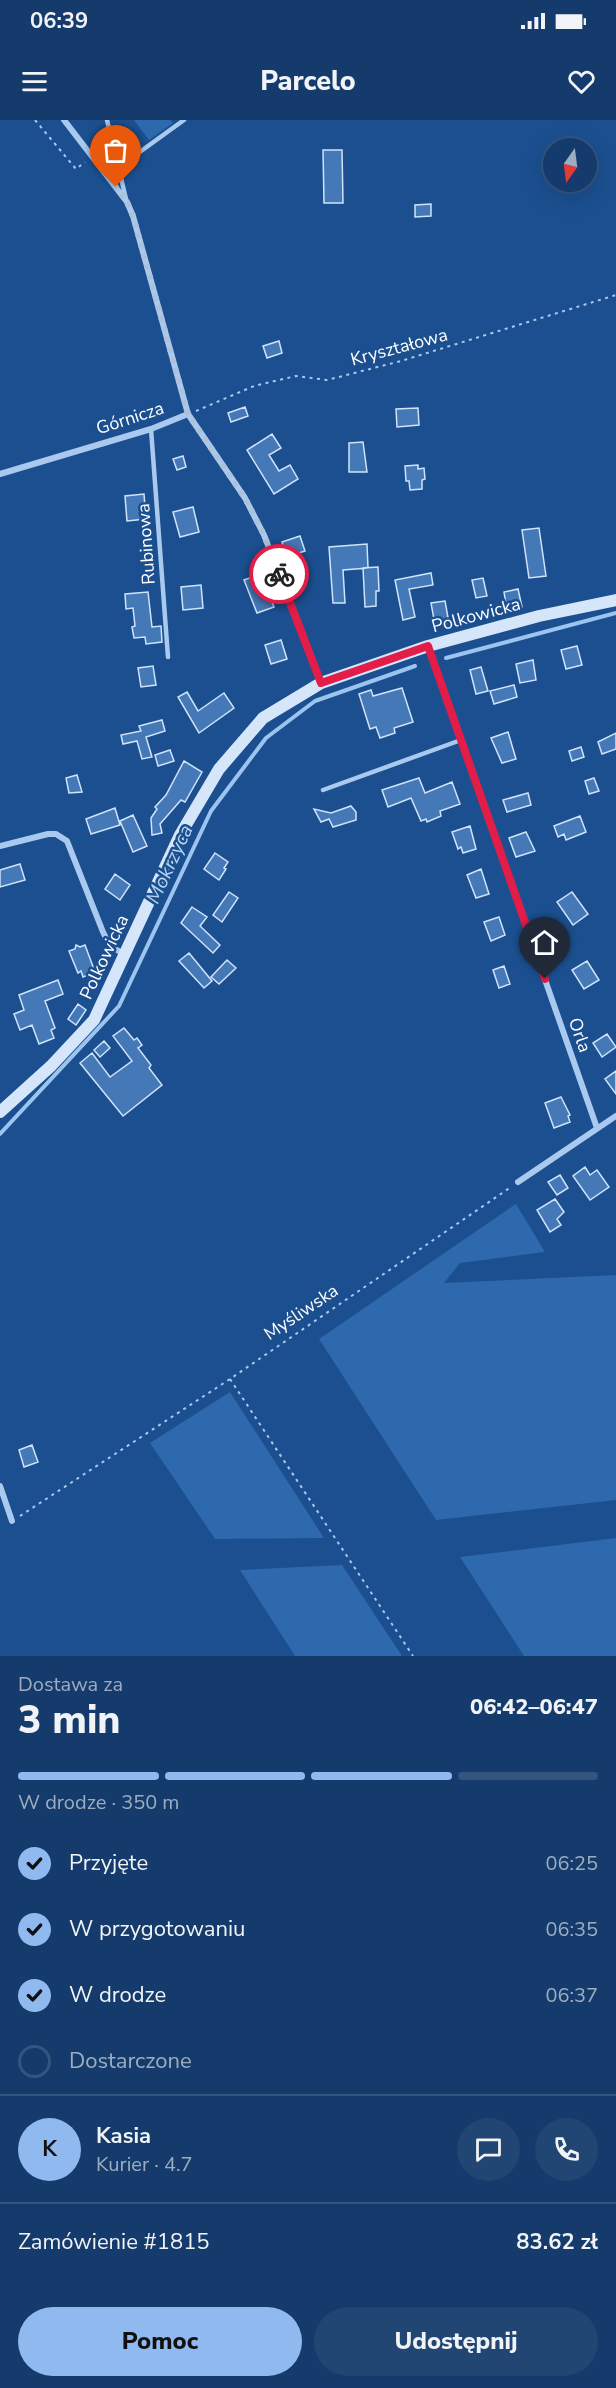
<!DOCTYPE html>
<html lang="pl">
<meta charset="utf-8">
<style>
:root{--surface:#143b6b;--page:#214673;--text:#f1f3f6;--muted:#9dadc1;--line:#33557e;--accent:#90b9f0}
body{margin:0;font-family:"Nunito Sans",sans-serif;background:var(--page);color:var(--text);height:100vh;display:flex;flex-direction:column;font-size:22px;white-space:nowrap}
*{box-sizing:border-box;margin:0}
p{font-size:20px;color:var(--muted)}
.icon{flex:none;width:33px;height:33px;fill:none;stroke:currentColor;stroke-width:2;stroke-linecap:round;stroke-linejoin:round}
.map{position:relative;height:1536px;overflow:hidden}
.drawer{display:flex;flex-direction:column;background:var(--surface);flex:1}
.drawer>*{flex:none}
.needle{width:39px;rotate:194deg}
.tools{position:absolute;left:543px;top:18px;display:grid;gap:12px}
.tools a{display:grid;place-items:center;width:54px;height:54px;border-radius:50%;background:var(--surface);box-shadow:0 6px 24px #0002,0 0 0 2px var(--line);font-size:30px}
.pin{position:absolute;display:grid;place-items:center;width:51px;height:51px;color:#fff;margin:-62px -26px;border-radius:50% 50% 50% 0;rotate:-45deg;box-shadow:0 0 6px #0007}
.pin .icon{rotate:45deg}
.courier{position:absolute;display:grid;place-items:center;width:60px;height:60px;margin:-30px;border:4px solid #e11d48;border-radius:50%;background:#fff;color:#222;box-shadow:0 2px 8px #0007}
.overview em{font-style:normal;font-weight:800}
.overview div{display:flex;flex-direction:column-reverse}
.overview{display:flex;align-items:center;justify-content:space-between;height:102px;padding:0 18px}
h1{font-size:39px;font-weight:800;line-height:45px}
.bar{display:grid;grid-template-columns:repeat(4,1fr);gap:9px 6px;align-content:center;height:72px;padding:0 18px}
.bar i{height:8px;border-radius:4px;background:var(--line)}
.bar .current{background:var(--accent)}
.bar p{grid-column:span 4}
.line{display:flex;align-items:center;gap:15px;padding:0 18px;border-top:2px solid var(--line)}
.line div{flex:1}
.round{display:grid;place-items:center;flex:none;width:63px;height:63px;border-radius:32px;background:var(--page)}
ol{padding:0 18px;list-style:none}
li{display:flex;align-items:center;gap:18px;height:66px}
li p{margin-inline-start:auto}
li .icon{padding:6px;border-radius:50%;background:var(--accent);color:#111;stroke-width:4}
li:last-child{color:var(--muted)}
li i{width:33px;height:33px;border:3px solid var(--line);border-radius:50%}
.action{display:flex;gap:12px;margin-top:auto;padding:12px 18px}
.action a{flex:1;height:69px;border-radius:36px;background:var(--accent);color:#111;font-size:24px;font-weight:800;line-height:69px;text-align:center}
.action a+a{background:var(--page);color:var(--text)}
.status{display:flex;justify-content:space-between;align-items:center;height:42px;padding:0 30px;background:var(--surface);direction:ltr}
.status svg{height:16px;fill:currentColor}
header{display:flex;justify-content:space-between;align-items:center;height:78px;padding:0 18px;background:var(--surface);font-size:27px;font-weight:800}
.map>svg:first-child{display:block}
</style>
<div class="status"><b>06:39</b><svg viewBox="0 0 49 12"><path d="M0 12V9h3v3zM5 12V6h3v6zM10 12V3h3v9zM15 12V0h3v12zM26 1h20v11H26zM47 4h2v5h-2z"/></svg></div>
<header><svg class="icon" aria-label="menu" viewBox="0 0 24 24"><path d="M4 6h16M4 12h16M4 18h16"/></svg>Parcelo<svg class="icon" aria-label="heart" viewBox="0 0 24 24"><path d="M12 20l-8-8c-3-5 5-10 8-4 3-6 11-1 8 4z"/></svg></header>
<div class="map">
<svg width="616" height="1536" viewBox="0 0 616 1536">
<rect width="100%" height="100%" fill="#1b4f8f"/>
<path fill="#2e69ad" d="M134,0h36l3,3 -24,17z
M516,1084l29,48 -85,11 -16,20 172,-8v225l-180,20 -117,-181z
M230,1272l94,146 -109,1 -65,-96z
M616,1418v118h-92l-64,-99z
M342,1445l60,91h-107l-55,-86z"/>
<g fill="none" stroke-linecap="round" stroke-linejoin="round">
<path stroke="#9cc4f0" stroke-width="4" d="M446,538l170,-45
M0,1014l119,-128 92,-195 55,-73 49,-37 100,-35"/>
</g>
<path fill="#4478b7" stroke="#cfe3fa" stroke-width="1.5" d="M323,30h19l1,53h-19z
M431,84v12l-16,1v-12z
M279,221l3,12 -15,5 -4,-12z
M245,287l3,9 -17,6 -3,-9z
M418,288l1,17 -22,2 -1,-18z
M272,314l9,14 -12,7 10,16 11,-6 8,14 -24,15 -27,-44z
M363,322l4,30h-18v-29z
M183,336l3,11 -9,3 -4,-11z
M418,345v4l6,-1 1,11 -3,1v9l-12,1 -1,-9h-3l-1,-15z
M144,374l2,25 -19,2 -2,-25z
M193,387l6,25 -19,5 -7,-25z
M539,408l7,48 -17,2 -7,-48z
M300,416l5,15 -19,6 -4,-15z
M367,424l1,24 -25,2 2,33h-12l-4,-56z
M378,447l1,24h-3v15l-11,1 -2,-39z
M431,453l2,12 -24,4 6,28 -12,3 -8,-40z
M261,454l13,33 -17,6 -13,-33z
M483,458l4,18 -11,2 -4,-18z
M201,465l2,23 -20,2 -2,-23z
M518,469l4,18 -15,3 -3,-18z
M148,472l4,35 9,-1 1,16 -16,2 -1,-7 -11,1 -2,-11 3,-1 -2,-18 -7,1 -1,-15z
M445,481l4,22 -14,2 -4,-22z
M281,520l6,19 -16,5 -6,-19z
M577,526l5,19 -16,4 -5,-19z
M533,540l3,20 -16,3 -4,-19z
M153,546l3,19 -15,2 -3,-19z
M481,547l7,24 -12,3 -6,-24z
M514,565l3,12 -23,7 -4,-13z
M402,568l11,34 -19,6 1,5 -15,5 -4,-11 -6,2 -11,-35 12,-4 2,6z
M187,572l11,19 26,-18 10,15 -35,25 -21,-36z
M162,600l3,11 -19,6 6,20 -10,2 -5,-18 -14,3 -2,-9 20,-4 -2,-5z
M508,612l8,27 -14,4 -11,-25z
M616,613v16l-14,5 -4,-12z
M581,627l3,10 -12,4 -3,-10z
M170,630l4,11 -16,5 -3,-11z
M184,641l18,11 -17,30 -4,-2 -21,24 2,9 -10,2 -1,-17 6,-9 -2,-2 11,-12z
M77,655l5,17 -13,1 -3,-15z
M419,658l6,15 27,-11 8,22 -20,7 1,5 -14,6 -1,-3 -5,2 -10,-23 -23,9 -6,-17z
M594,658l5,13 -10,3 -4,-13z
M528,673l3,12 -24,7 -4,-12z
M351,686l5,6v8l-23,7 -4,-8 -8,3 -7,-13 17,4z
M115,688l5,17 -29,9 -5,-15z
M133,695l14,31 -14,6 -13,-31z
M580,696l6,16 -20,8 -2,-6 -6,3 -4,-11z
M470,706l6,23 -13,4 -2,-6 -3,2 -6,-17z
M526,712l9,19 -19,6 -7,-19z
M215,733l13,9 -4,6 2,1 -7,11 -15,-11z
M20,744l5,16 -25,7v-17z
M481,749l8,25 -13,4 -9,-23z
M115,754l15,11 -10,15 -15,-11z
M229,772l9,6 -16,24 -9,-7z
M572,772l16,22 -15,11 -16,-23z
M192,787l15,10 -7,9 20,19 -7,8 -32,-30z
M499,797l6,18 -14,6 -7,-19z
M76,825l4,2 5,-2 10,27 -12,5 -2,-6 -3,2 -9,-22 6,-2z
M189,833l23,28 -8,7 -25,-27z
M227,840l9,8 -17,16 -8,-7z
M587,841l12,19 -15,9 -12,-19z
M504,846l6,18 -11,4 -6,-18z
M58,860l5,14 -18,7 10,27 -4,2 3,8 -15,6 -7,-19 -12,5 -6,-16 10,-4 -5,-15z
M78,884l8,6 -10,15 -8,-6z
M124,908l10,12 3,-2 5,7 -4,3 13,17 -2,3 13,17 -39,31 -43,-53 12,-10 18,24 22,-16 -19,-25z
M607,914l9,13 -14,10 -9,-14z
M104,921l6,7 -10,9 -6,-7z
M616,951v23l-11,-15z
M561,977l9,18 -2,1 2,6 -16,6 -9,-25z
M585,1047l5,8 7,-5 12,17 -19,13 -17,-24z
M560,1055l8,13 -11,7 -9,-13z
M555,1079l9,13 -7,7 4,6 -11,7 -13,-22z
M32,1325l6,17 -14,5 -5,-17z"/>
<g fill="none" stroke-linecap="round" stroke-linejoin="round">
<path stroke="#a9c9ee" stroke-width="2" stroke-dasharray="3 4.5" stroke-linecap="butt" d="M35,0l41,49 9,-7
M196,291l58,-25 42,-10 31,4 74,-19 215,-66
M230,1259l183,277
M20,1396l210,-137 281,-192"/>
<path stroke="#a9c9ee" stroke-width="4.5" d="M107,0l19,79
M119,47l65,-47
M151,309l17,228
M323,670l138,-50"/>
<path stroke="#a9c9ee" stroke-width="6" d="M64,0l63,82 6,14 55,198 57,84 19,37 57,148
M0,354l151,-45 37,-15
M428,526l169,482
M0,726l48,-12h8l11,7 36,91 7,14 14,8
M518,1062l98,-66
M0,1366l12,35"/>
<path stroke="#d6e6fa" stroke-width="12" d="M0,992l51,-46 43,-46 86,-185 39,-66 44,-51 58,-35 107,-37 111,-30 77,-16"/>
</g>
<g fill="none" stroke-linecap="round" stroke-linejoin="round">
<path stroke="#afc1d8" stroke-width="6" stroke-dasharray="0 10.8" d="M116,67l11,15 6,14 55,198 57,84 19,37 15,39"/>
<path stroke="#e11d48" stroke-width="8" d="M279,454l42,109 107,-37 117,333"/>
</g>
<g text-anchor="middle" stroke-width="5" stroke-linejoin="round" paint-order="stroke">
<g font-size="18" fill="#fff" stroke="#1b4f8f">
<text transform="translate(399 227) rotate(-15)" y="6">Kryształowa</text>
<text transform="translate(130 298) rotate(-18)" y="6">Górnicza</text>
<text transform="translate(146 424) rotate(-94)" y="6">Rubinowa</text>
<text transform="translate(476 495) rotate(-15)" y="6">Polkowicka</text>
<text transform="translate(104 837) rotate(-65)" y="6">Polkowicka</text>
<text transform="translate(580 915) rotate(71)" y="6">Orla</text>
<text transform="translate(301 1192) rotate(-34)" y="6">Myśliwska</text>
</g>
<g font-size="20" font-style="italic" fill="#b5d3f5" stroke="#1b4f8f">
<text transform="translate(169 744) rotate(-65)" y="7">Mokrzyca</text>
</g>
</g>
</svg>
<div class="tools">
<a><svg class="needle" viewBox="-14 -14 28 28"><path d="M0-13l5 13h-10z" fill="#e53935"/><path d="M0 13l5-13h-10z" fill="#9dadc1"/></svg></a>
</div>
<div class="pin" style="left:116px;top:67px;background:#ea580c"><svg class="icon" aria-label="bag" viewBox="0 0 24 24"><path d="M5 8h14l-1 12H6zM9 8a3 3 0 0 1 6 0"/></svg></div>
<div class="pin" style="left:545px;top:859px;background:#1f2937"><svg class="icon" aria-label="home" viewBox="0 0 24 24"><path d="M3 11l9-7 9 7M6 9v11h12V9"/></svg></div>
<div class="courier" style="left:279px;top:454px"><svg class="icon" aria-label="bike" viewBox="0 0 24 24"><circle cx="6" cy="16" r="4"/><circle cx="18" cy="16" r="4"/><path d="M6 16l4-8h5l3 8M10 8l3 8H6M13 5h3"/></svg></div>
</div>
<section class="drawer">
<div class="overview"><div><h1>3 min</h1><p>Dostawa za</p></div><em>06:42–06:47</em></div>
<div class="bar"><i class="current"></i><i class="current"></i><i class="current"></i><i></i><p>W drodze · 350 m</p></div>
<ol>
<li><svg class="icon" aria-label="check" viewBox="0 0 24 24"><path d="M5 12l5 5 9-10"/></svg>Przyjęte<p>06:25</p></li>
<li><svg class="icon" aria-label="check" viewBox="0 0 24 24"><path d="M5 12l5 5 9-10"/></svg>W przygotowaniu<p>06:35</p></li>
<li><svg class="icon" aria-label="check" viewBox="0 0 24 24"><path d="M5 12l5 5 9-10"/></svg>W drodze<p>06:37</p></li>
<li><i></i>Dostarczone</li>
</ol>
<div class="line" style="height:108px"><b class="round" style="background:var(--accent);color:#111">K</b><div><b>Kasia</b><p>Kurier · 4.7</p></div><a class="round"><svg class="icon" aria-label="chat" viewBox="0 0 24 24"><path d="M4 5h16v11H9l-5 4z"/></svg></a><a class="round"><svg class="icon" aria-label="phone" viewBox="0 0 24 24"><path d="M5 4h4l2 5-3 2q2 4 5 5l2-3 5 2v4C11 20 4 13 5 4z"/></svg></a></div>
<div class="line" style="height:78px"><div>Zamówienie #1815</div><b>83.62 zł</b></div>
<div class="action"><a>Pomoc</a><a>Udostępnij</a></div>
</section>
